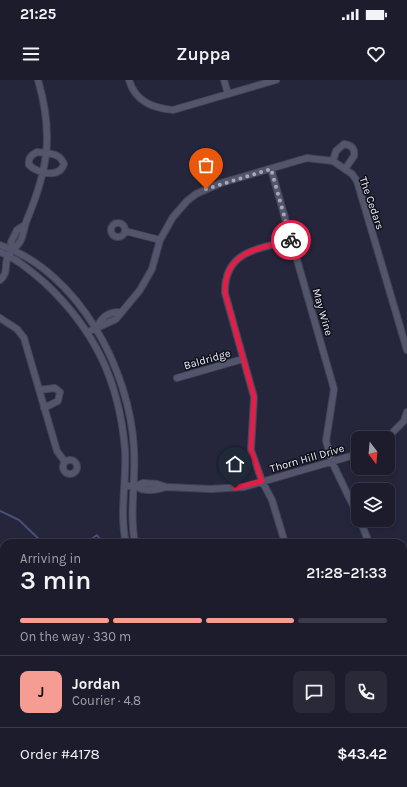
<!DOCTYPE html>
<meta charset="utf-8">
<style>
:root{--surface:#1c1c2c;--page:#292938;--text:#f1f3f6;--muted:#a0a1a9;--line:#3a3a48;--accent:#f59c93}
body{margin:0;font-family:Karla,sans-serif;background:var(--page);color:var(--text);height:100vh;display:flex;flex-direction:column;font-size:15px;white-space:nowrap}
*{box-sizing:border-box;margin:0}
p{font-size:13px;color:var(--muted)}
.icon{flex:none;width:22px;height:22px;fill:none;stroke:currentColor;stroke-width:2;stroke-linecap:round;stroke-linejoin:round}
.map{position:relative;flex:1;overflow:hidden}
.side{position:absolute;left:0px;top:459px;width:407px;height:248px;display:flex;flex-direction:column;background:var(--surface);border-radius:12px 12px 0 0;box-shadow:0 2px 6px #0003,0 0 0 1px var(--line)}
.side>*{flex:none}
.needle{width:26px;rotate:164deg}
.tools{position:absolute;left:351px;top:351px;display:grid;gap:8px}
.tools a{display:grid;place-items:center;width:44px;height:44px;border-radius:8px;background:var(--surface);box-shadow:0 2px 6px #0003,0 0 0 1px var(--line);font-size:20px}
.pin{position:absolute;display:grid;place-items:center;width:34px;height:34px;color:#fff;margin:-41px -17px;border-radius:50% 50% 50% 0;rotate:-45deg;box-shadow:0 0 4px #0007}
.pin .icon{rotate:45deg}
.courier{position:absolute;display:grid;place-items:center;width:40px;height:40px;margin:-20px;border:3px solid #e11d48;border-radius:50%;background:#fff;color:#222;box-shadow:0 1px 5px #0007}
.summary em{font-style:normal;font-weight:600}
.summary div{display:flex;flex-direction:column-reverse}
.summary{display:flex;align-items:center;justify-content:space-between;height:68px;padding:0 20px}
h1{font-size:26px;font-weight:600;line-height:30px}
.bar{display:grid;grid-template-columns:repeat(4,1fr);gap:6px 4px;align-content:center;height:48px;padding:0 20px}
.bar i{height:5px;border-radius:3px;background:var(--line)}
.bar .on{background:var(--accent)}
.bar p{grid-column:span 4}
.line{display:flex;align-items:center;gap:10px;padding:0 20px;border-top:1px solid var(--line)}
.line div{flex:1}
.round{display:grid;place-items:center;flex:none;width:42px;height:42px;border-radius:8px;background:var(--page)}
.status{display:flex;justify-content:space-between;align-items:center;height:28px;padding:0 20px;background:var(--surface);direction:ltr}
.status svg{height:11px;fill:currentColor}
header{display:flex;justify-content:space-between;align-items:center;height:52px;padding:0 20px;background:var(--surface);font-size:18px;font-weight:600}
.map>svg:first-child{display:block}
</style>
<div class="status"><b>21:25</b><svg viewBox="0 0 49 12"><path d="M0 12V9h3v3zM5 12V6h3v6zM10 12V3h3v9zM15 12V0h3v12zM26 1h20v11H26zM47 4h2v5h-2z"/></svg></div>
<header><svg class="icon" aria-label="menu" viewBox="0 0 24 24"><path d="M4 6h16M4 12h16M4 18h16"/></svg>Zuppa<svg class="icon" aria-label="heart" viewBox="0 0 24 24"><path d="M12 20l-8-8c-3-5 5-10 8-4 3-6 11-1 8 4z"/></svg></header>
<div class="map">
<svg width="407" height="707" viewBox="0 0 407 707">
<rect width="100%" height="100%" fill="#25263b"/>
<path fill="#010c3d" stroke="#485076" d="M407,574v52l-4,-1v-50z"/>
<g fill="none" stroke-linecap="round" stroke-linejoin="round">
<path stroke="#485076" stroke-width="2" d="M0,431l19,9 24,23
M86,463l11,-8 6,8"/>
<defs>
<path id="minor" d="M129,0c6,21 23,28 44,30l103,-30
M224,0l4,14
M37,72c12,2 22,0 27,12 -5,15 -26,9 -35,1 -1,-7 2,-10 8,-13z
M333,81l3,-10 8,-7c7,1 11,4 10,12l-9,13
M271,89l63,220 -8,52 6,21 26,54
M111 150a7 7 0 1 1 14 0a7 7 0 1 1-14 0Z
M125,151l35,9
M0,165c79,27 130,125 134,204 2,31 -5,64 1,94
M13,168l-2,-6 6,-12 8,-5
M0,172c17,7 31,19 45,31 50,47 74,98 80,166 2,31 -6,64 1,94
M0,200c9,-7 4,-16 8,-24 3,-6 9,-9 12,-14 3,-6 4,-13 6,-20 22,-52 28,-87 12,-142
M0,238l17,11 7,9 33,113 8,11
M98,246c4,-10 11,-14 22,-14
M88,252l28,-13 24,-29 12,-21 8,-29 13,-23 14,-16 9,-7 25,-11 86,-25 26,3 19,13 5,7 50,169
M177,298l66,-19
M39,310l16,-2 5,4 -2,9 -14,7
M387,358l17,-17 3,-9
M63 387a7 7 0 1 1 14 0a7 7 0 1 1-14 0Z
M126,406h10l7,-3 14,1 9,3 45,2 33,-2 114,-33
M136,406c8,6 21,4 30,1
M360,440l9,23
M285,463l-13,-43 -10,-19 -11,-31 3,-53 -29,-104c-1,-43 34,-44 67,-53
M0,506l4,12
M0,642l4,-2
M150,703l1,4
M304,703l1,4
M314,703l2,4
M356,707v-4
M393,707l14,-5"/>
</defs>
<use href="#minor" stroke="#434456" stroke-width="8"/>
<use href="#minor" stroke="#53556c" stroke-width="6"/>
</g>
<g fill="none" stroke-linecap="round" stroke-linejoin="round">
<path stroke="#a6a8b8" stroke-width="4" stroke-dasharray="0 7.2" d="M206,109l65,-20 20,71"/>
<path stroke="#e11d48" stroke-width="5" d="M235,408l27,-7 -11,-31 3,-53 -29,-104c-1,-42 33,-44 66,-53"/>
</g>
<g text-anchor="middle" stroke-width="3" stroke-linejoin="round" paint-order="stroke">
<g font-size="11" fill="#eceefc" stroke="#0f1019">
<text transform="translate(372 123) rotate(71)" y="4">The Cedars</text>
<text transform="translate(323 232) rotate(74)" y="4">May Wine</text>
<text transform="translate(207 279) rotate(-16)" y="4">Baldridge</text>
<text transform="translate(307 378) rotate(-16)" y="4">Thorn Hill Drive</text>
</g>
</g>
</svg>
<div class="tools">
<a><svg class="needle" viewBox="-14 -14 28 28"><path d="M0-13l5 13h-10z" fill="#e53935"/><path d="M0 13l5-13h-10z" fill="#a0a1a9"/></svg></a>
<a><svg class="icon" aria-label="layers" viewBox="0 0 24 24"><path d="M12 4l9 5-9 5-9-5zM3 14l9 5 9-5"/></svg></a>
</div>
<div class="pin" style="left:206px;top:109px;background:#ea580c"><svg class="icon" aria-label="bag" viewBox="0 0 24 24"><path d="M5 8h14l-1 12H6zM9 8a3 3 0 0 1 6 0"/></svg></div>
<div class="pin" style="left:235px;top:408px;background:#1f2937"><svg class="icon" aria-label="home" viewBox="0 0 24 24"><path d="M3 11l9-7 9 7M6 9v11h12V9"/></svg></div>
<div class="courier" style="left:291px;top:160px"><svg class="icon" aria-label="bike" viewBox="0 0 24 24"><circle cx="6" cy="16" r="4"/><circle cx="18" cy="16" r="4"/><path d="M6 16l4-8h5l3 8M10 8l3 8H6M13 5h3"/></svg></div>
<section class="side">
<div class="summary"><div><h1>3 min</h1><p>Arriving in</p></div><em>21:28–21:33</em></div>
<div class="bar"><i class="on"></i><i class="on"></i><i class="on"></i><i></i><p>On the way · 330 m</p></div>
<div class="line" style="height:72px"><b class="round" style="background:var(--accent);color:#111">J</b><div><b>Jordan</b><p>Courier · 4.8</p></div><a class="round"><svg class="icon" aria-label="chat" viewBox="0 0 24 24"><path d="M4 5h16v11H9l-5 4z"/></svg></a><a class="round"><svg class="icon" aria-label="phone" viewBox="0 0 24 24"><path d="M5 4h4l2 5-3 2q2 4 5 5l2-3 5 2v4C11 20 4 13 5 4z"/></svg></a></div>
<div class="line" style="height:52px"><div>Order #4178</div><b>$43.42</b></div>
</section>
</div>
